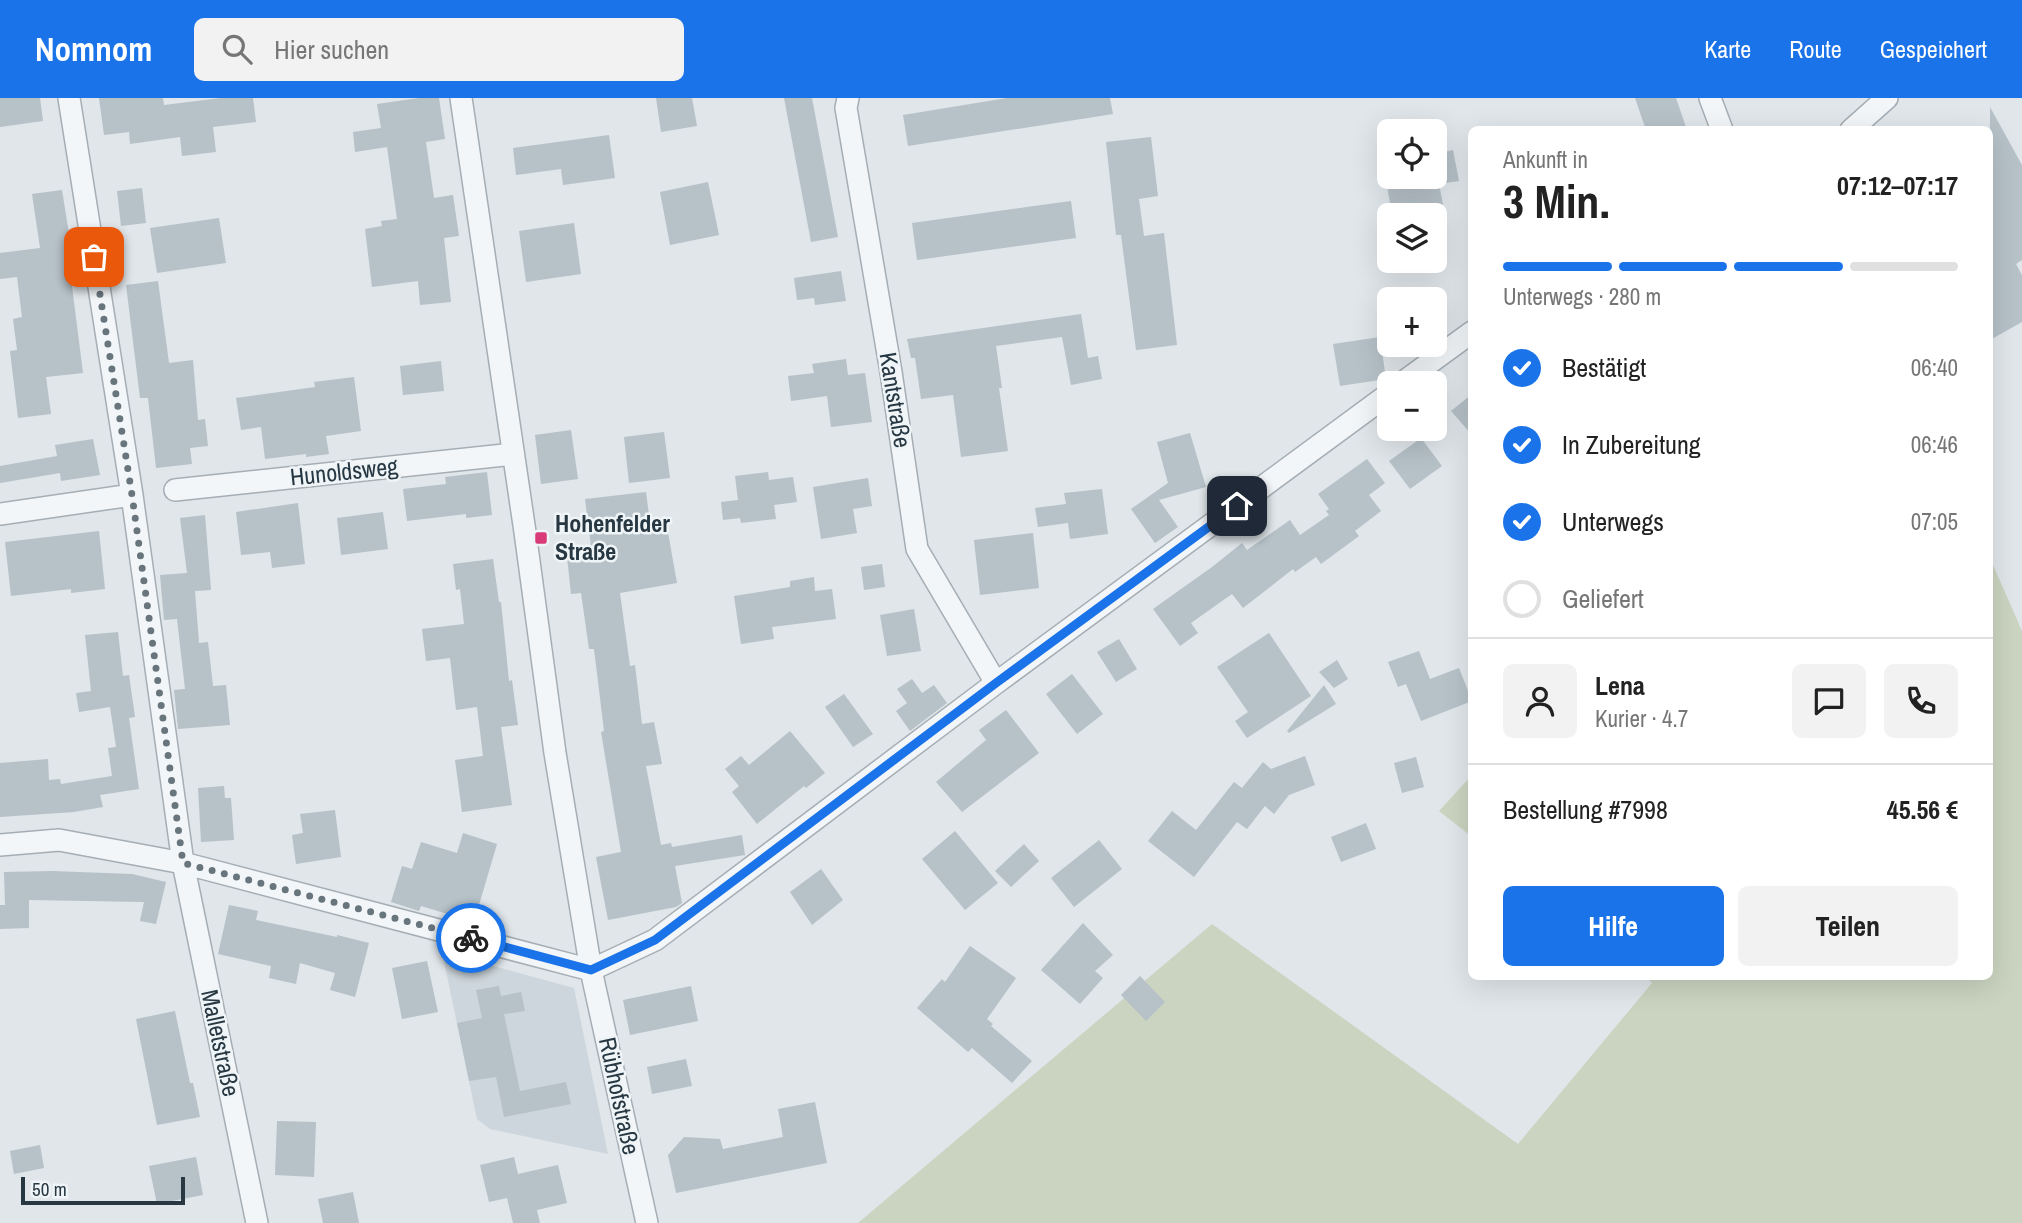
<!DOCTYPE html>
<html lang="de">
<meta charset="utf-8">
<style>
:root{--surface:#fff;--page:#f2f2f2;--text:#222;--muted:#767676;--line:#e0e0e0;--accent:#1a73e8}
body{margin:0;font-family:"Archivo Narrow",sans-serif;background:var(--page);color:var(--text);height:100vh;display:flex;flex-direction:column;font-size:26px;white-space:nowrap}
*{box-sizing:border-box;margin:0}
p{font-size:23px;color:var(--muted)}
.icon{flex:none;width:38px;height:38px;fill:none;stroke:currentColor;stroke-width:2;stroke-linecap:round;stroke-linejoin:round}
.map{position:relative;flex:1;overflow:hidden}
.sheet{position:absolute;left:1468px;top:28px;width:525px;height:854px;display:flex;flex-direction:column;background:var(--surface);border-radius:10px;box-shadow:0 7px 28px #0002}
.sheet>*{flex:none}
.buttons{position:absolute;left:1377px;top:21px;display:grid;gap:14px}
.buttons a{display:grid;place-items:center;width:70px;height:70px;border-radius:10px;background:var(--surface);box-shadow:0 7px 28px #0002;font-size:35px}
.scale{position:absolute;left:21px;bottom:18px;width:164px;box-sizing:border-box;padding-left:7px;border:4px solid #273843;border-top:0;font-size:19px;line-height:24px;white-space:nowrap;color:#273843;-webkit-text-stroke:5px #eff4f7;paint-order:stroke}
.pin{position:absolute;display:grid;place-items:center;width:60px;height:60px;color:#fff;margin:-30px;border-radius:14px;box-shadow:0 4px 10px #0006}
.courier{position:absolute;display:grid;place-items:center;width:70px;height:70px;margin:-35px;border:5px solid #1a73e8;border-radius:50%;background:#fff;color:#222;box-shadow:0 2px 9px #0007}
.head em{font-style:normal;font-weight:700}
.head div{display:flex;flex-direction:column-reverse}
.head{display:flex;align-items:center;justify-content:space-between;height:119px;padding:0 35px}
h1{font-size:46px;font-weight:700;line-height:52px}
.bar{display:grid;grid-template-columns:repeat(4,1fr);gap:10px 7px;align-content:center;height:84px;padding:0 35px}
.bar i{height:9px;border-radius:5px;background:var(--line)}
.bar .current{background:var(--accent)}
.bar p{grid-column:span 4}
.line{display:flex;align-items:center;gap:18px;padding:0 35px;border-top:2px solid var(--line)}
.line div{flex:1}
.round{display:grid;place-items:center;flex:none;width:74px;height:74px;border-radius:10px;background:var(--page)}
ol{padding:0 35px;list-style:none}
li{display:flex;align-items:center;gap:21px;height:77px}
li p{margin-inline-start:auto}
li .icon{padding:7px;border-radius:50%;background:var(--accent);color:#fff;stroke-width:4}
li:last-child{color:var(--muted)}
li i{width:38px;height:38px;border:4px solid var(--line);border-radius:50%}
.cta{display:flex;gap:14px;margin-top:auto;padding:14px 35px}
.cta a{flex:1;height:80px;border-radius:10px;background:var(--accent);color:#fff;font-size:28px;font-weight:700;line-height:80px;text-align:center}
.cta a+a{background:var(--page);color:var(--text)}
header{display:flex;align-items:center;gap:42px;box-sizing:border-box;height:98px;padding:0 35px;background:var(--accent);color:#fff}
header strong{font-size:33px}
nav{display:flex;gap:38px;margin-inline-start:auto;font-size:24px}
.search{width:490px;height:63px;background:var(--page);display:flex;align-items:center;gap:18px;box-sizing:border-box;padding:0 24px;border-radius:10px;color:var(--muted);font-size:26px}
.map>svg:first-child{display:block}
</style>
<header>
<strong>Nomnom</strong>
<div class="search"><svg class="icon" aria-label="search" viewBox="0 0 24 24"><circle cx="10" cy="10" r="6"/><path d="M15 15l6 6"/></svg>Hier suchen</div>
<nav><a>Karte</a><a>Route</a><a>Gespeichert</a></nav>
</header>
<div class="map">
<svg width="2022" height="1125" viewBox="0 0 2022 1125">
<rect width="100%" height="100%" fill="#e0e6ea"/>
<path fill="#cdd6dc" d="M442,854l132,36 34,166 -118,-25 -13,-10z"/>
<path fill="#cad4c0" d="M1990,460l32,73v592h-1164l354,-299 306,220 134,-161 -7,-6 345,-1z
M1472,677v62l-33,-26z"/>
<path fill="#b6c1c8" d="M0,0h40l3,23 -43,6z
M99,0h64l1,7 57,-7h32l3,24 -43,5 3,25 -34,4 -2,-19 -50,7 -1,-12 -25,3z
M419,0h20l6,41 -19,3 8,56 19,-3 6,41 -15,2 7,64 -31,3 -2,-24 -46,6 -7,-58 17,-3 -1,-5 16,-2 -10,-72 -32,5 -2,-20 28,-4 -4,-24z
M656,0h36l5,28 -36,6z
M784,0h28l26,139 -27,5z
M1007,0h103l3,16 -205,32 -5,-31z
M1635,0h41l11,32h-41z
M1990,9l32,58v95l-6,4 6,11v47l-32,18z
M609,37l6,43 -52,7 -2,-16 -45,6 -3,-27z
M1151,39l7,59 -19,3 5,37 20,-3 13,112 -41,5 -15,-115h-5l-10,-93z
M1453,52l6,31 -20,3 6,31h-53l-6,-35 16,-3h33v-23z
M708,84l11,53 -49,10 -10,-53z
M142,90l4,35 -25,3 -4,-35z
M62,92l9,56 -4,1 16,126 -37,4 5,37 -33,4 -8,-67 7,-1 -4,-31 9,-2 -5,-40 -17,2v-26l40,-5 -8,-54z
M1071,103l5,37 -159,22 -5,-37z
M219,120l7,45 -69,10 -7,-45z
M574,125l7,51 -55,8 -7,-51z
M841,173l5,30 -31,4 -1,-7 -17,2 -3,-22z
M158,183l11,82 24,-3 5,60 7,-1 3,27 -18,2 2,16 -36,4 -8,-70h-8l-14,-113z
M1081,216l7,44 10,-2 4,23 -31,6 -9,-48 -66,9 6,42h-3l9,63 -47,6 -8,-62 -32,4 -6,-41h-4l-4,-19z
M1380,239l6,42 -46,7 -7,-42z
M846,261l2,16 17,-2 7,49 -41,5 -4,-31 -36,5 -3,-25 26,-3 -2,-9z
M441,263l3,30 -41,4 -3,-29z
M354,279l7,54 -35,5 3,18 -23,3v-3l-41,5 -4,-32 -20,3 -5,-32 79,-11 -1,-5z
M1472,296v41l-21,-24z
M571,332l7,49 -37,5 -6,-49z
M664,334l6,46 -41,5 -5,-46z
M1190,335l16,54 -47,13 19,27 -23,16 -24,-34 37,-26 -11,-41z
M1421,340l21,28 -32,23 -21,-28z
M93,341l7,36 -39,6 -1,-8 -60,10v-17l57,-10 -2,-11z
M1367,361l18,24 -16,12 12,16 -26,20 4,5 -38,28 -5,-7 -21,15 -2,-3 -50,39 -11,-14 -41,29 7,10 -18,13 -27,-37 59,-42 30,-24 5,7 43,-30 10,15 29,-20 -3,-4 3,-2 -11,-15z
M487,374l5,43 -26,3v-4l-59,7 -4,-32 43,-5 -1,-7z
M768,374l1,8 24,-3 4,25 -23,3 2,14 -35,4 -1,-5 -17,2 -2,-18 17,-2 -3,-24z
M868,380l4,28 -19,3 4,24 -36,6 -8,-52z
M1102,391l6,45 -38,5 -2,-16 -30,4 -3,-19 31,-4 -2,-11z
M646,394l5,38 16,-3 10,56 -57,10 10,73 5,-1 7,59 12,-2 8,42 -16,2 15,79 10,-2 1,4 70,-12 3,20 -70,11 7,37 -6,4 -68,13 -12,-63 25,-5 -20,-120 3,-1 -10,-82h-5l-8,-56 -10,1 -4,-37 25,-3 -7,-55z
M298,405l7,61 -33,4 -2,-16 -29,3 -5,-43z
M383,414l5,37 -47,6 -4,-37z
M205,417l6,75 -16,1 4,52 9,-1 5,44 13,-1 4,40 -52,4 -4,-39 11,-1 -8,-70 -13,1 -4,-45 27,-2 -7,-55z
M99,433l6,58 -34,4v-4l-60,7 -6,-54z
M1033,435l6,55 -59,7 -6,-55z
M493,461l6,43h2l8,79 3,-1 6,45 -17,2 11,78 -50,7 -7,-52 28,-4 -6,-49 -21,3 -6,-52 -24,3 -4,-32 42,-5 -4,-35 -4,1 -3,-26z
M882,466l3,23 -21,3 -3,-23z
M814,479l1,14 17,-2 4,30 -64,8 2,12 -33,5 -7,-48 56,-9v-6z
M914,511l7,42 -34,5 -7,-41z
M118,534l5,44 6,-1 6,42 -6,1 10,71 -39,6 3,12 -29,5 -74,5v-54l48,-4 1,21 11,-1 1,5 51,-8 -4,-28 8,-1 -6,-40 -31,5 -3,-19 15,-2 -6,-56z
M1269,535l42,63 -64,42 -12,-17 13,-9 -31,-45z
M1119,541l18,30 -21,13 -19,-30z
M1419,553l11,28 29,-11 13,33 -51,20 -15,-37 -8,3 -10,-25z
M1337,562l11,19 -14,9 -15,-16z
M1072,576l31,40 -26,20 -31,-40z
M912,581l10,14 12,-8 13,18 -37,28 -14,-20 11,-8 -10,-14z
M1324,587l12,19 -47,29 -2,-2z
M844,596l29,40 -20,13 -28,-40z
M1006,612l33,43 -77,59 -26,-30 50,-42 -7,-10z
M790,633l35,42 -19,15 -2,-2 -47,38 -25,-32 7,-6 -14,-17 16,-13 8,9z
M1305,658l10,29 -26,10 -15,19 -9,-8 -18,23 -10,-7 -43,55 -46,-36 24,-30 24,19 38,-48 8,6 21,-26 8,7z
M1416,659l8,30 -22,6 -8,-30z
M224,688l1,12h6l3,42 -33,2 -3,-54z
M335,712l6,47 -45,7 -4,-29 11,-2 -3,-19z
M1366,725l10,26 -35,13 -10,-25z
M955,733l43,52 -33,27 -43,-51z
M463,735l34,11 -23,78 -53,-16 -2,5 -28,-9 11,-36 10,3 9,-27 36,11z
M1099,742l23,29 -48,38 -23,-29z
M1024,746l15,17 -28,26 -16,-16z
M821,771l22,31 -31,25 -22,-33z
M52,773l80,3 34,8 -10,42 -16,-3 4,-19 -115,-2v28l-29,1v-24h5l-1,-33z
M229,807l29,6 -2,9 81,17v-2l32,8 -14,54 -25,-7 5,-17 -35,-10 -4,21 -27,-6 2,-12 -53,-12z
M1083,825l30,32 -18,16 8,7 -23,26 -39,-34z
M970,848l46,32 -29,41 6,5 -2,2 41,35 -20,22 -40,-35 -4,4 -51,-44 25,-29 3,3z
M427,863l11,51 -36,7 -10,-51z
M1140,878l25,26 -19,19 -25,-26z
M499,888l2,10 20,-4 4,19 -21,3 16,77 46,-9 5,22 -67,13 -8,-40 -27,4 -12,-58 25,-5 -6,-28z
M691,888l7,35 -68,14 -7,-35z
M175,913l15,72h3l7,34 -43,8 -21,-106z
M686,961l6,27 -40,8 -5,-27z
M815,1004l12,61 -151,30 -8,-38 16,-18 36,2 3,10 60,-12 -5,-28z
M277,1023l39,1 -2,55 -39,-2z
M40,1047l4,23 -30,6 -4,-23z
M196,1059l7,38 -46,9 -8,-38z
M514,1059l4,17 40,-9 9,38 -30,7 3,13h-27l-6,-25 -18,4 -9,-37z
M353,1094l6,31h-36l-5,-24z"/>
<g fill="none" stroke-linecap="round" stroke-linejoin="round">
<defs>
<path id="minor" d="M69,0l63,397 51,368 74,360
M461,0l64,434 30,221 36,217 56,253
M848,0l-2,10 45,264 26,177 79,134
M1710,0l12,32
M1851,32l36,-32
M1402,285l70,-51
M175,392l338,-36
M0,416l132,-19
M0,747l59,-5 124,23 408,107
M591,872l64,-30 341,-257 394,-290"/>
</defs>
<use href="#minor" stroke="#a5aeb5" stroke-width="24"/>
<use href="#minor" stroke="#f3f6f8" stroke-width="21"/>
</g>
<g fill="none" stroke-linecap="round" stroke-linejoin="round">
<path stroke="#68757d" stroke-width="7" stroke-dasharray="0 12.6" d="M94,159l38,238 51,368 288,75"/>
<path stroke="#1a73e8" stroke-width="9" d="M471,840l120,32 64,-30 341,-257 241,-177"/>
</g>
<rect fill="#d93b78" stroke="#eff4f7" stroke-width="2.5" x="534" y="433" width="14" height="14" rx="3.5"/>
<g text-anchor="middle" stroke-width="5" stroke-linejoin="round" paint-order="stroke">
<g font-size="24" fill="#273843" stroke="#eff4f7">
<text transform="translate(895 302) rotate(81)" y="8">Kantstraße</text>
<text transform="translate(344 374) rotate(-6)" y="8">Hunoldsweg</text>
<text transform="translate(220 945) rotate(78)" y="8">Malletstraße</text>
<text transform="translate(619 998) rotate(78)" y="8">Rübhofstraße</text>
</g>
<g font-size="24" font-weight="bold" fill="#273843" stroke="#eff4f7" text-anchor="start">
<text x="555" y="434">Hohenfelder<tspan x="555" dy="28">Straße</tspan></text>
</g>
</g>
</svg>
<div class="buttons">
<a><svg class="icon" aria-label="locate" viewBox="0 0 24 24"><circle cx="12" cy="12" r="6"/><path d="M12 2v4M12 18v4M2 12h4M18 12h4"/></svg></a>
<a><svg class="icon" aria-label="layers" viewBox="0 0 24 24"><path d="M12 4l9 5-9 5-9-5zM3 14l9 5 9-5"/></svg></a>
<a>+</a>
<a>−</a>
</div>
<div class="scale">50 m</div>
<div class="pin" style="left:94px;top:159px;background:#ea580c"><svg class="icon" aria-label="bag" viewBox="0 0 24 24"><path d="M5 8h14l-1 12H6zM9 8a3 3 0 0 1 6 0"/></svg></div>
<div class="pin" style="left:1237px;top:408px;background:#1f2937"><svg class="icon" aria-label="home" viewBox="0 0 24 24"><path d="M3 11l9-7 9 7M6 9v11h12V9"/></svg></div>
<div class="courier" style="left:471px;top:840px"><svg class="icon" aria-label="bike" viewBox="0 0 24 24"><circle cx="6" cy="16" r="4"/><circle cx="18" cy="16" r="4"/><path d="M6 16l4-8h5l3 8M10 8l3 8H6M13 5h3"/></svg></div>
<section class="sheet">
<div class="head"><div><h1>3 Min.</h1><p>Ankunft in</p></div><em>07:12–07:17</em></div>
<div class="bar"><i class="current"></i><i class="current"></i><i class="current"></i><i></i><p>Unterwegs · 280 m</p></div>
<ol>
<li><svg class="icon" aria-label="check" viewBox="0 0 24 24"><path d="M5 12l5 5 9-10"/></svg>Bestätigt<p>06:40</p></li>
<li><svg class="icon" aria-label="check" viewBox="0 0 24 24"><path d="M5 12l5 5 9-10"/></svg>In Zubereitung<p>06:46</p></li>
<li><svg class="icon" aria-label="check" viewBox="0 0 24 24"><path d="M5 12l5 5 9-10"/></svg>Unterwegs<p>07:05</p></li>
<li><i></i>Geliefert</li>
</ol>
<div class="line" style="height:126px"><a class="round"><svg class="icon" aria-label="person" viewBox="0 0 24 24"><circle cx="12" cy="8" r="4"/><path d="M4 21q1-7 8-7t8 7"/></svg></a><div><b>Lena</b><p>Kurier · 4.7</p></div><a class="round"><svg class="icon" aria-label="chat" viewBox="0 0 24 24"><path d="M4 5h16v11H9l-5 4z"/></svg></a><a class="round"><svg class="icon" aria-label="phone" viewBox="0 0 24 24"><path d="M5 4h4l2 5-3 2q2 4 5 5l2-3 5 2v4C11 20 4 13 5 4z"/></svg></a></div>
<div class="line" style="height:91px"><div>Bestellung #7998</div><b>45.56 €</b></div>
<div class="cta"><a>Hilfe</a><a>Teilen</a></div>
</section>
</div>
